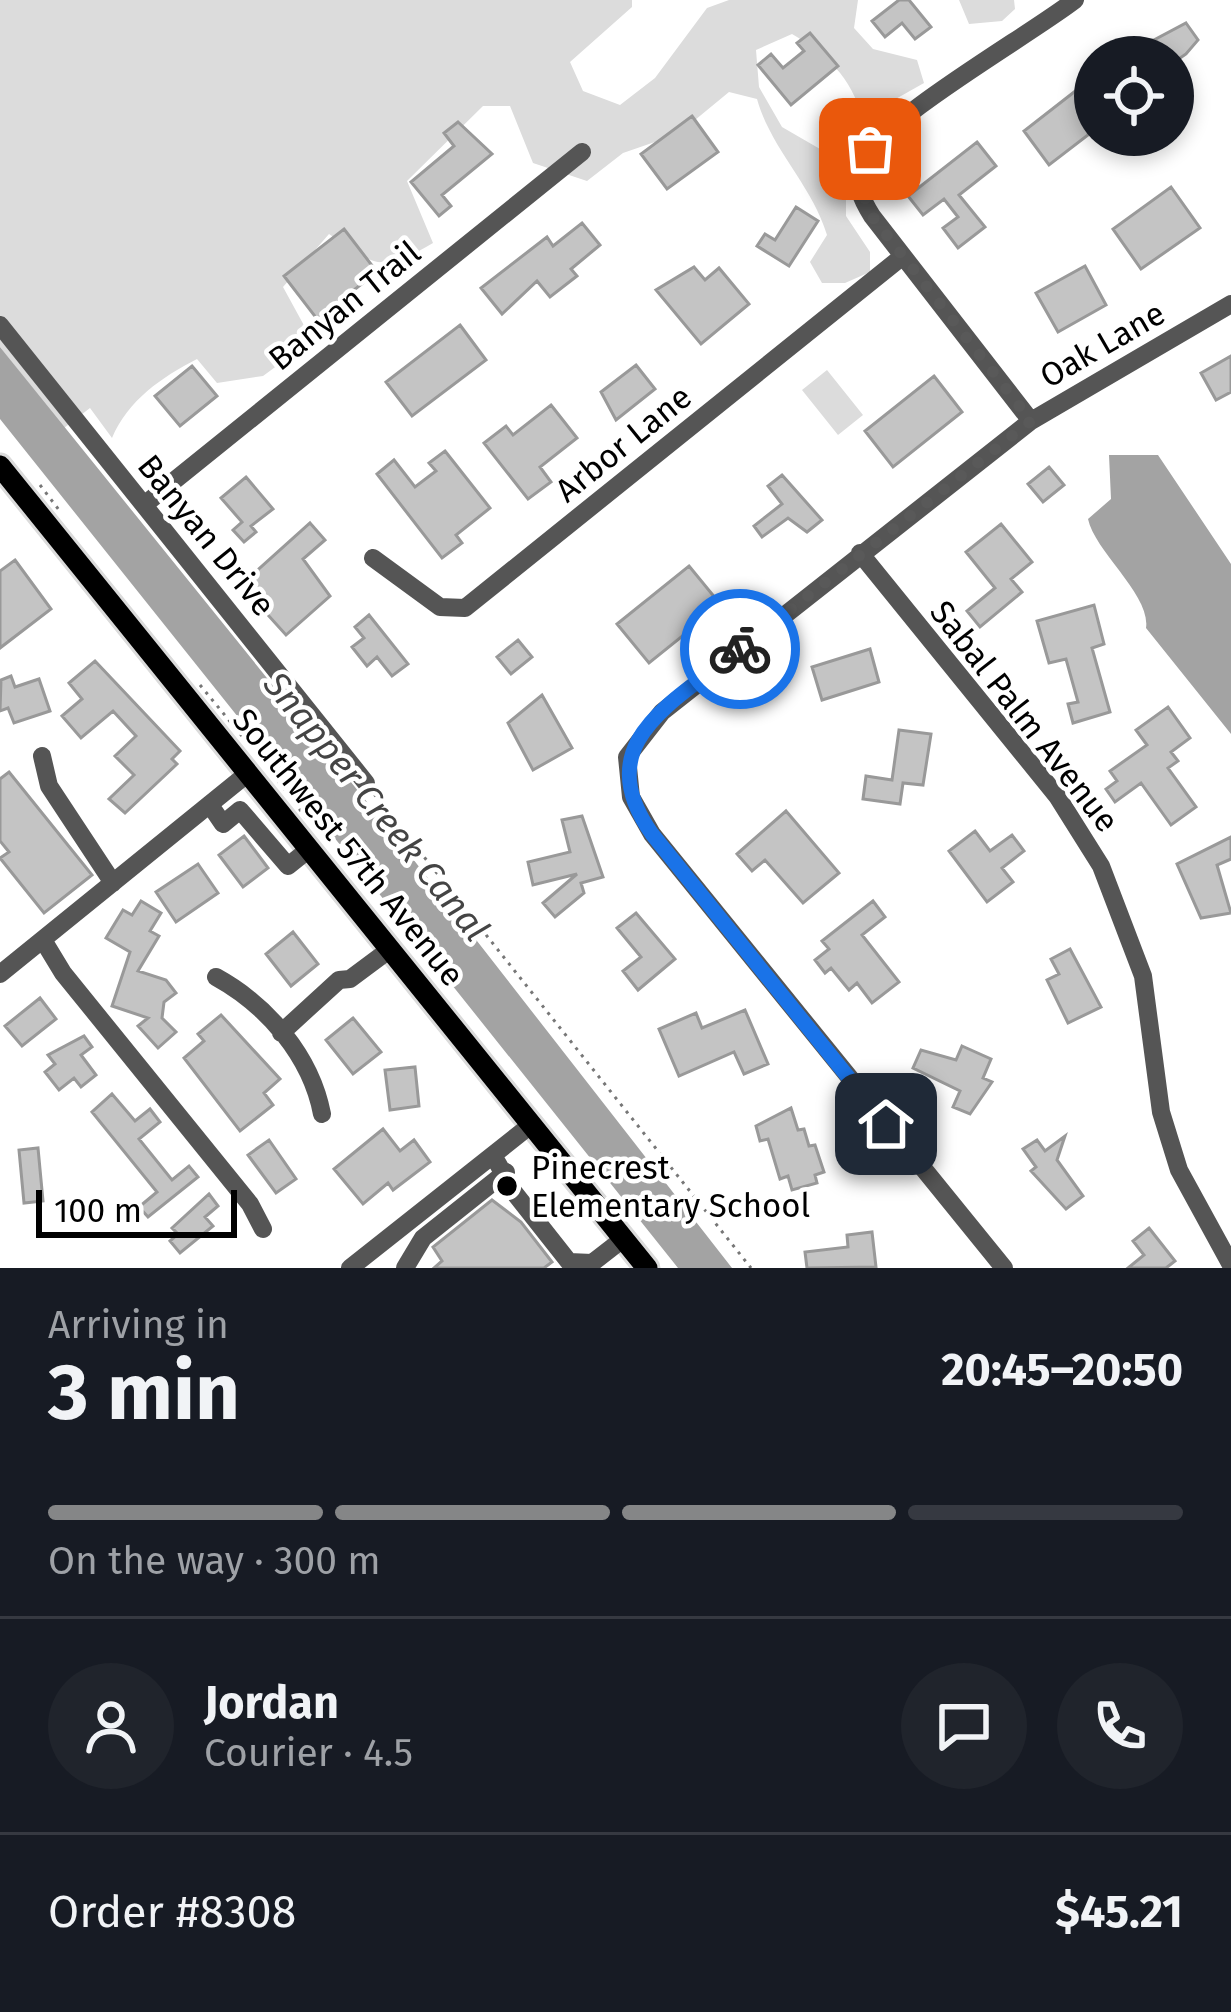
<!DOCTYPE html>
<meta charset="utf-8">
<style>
:root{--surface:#171b24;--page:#20242c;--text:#f1f3f6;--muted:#9ea1a6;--line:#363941;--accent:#858687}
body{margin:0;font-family:"Fira Sans",sans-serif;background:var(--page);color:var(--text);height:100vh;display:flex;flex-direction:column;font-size:45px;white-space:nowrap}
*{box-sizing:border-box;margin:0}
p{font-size:39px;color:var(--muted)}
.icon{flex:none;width:66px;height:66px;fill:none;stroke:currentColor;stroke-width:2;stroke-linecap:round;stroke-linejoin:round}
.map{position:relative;height:1268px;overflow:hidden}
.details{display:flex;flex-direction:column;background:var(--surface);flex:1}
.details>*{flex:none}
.controls{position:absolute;left:1074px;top:36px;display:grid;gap:24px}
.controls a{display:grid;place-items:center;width:120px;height:120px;border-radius:50%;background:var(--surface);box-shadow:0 6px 18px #0003;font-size:60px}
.scale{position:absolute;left:36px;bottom:30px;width:201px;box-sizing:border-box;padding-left:12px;border:6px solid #000;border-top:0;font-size:33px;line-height:42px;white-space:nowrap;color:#000;-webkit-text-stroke:9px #fff;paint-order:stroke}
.pin{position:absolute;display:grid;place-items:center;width:102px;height:102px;color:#fff;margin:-51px;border-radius:24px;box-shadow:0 6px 18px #0006}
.courier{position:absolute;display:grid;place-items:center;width:120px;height:120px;margin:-60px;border:9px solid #1a73e8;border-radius:50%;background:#fff;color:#222;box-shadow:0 3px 15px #0007}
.summary em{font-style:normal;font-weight:700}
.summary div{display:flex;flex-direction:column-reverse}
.summary{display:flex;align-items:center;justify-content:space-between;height:204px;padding:0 48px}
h1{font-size:78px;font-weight:700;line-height:90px}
.bar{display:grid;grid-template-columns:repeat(4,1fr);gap:18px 12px;align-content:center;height:144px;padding:0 48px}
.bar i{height:15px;border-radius:9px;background:var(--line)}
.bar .active{background:var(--accent)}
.bar p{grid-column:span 4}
.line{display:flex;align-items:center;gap:30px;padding:0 48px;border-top:3px solid var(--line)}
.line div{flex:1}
.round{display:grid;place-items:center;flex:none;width:126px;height:126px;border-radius:63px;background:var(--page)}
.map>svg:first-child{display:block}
</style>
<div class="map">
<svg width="1231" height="1268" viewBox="0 0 1231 1268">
<rect width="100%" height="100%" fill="#fff"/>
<path fill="#dcdcdc" d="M0,0h632v7l-62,55 13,29 37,14 35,-27 52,-70 22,-8h129l-4,28 19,21 44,11 7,23 -62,35c-10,-41 -36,-64 -70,-84l-36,16 3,37 23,40 57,33 7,16v40l24,36v20l-25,11h-23l-12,-21 17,-27c-15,-50 -56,-86 -70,-136l-28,-7 -51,42 -55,19 -36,28 -54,-18 -23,-57h-27l-76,75 26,62c-52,30 -57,24 -104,-9l-46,53 29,53 -49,36 -46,7 -20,-24c-35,18 -69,41 -85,79l-22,-30 -26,20 -64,-81z
M959,0h55l1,9 -13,12 -33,3z
M827,370l36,45 -25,20 -36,-45z"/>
<path fill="#a3a3a3" d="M0,347l413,512 319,409h-54l-678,-849z
M1109,455h49l73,109v170l-85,-106c5,-33 -51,-76 -58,-109l23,-20z"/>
<path fill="#c4c4c4" stroke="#999" stroke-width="3" d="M899,0h10l22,27 -16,12 -13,-16 -17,14 -13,-16z
M1186,23l12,17 -12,14 -13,9v-6h-31l14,-10 -4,-6z
M810,33l28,33 -47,39 -33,-40 13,-11 12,14 21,-17 -7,-8z
M1078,89l13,18 -3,28 -39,30 -25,-34z
M692,116l26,36 -51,37 -26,-35z
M458,122l34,32 -50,41 9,11 -12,10 -28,-34 43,-36 -10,-13z
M977,142l19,24 -37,29 26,32 -27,21 -15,-20 15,-11 -14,-18 -21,16 -15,-19z
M1171,187l29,41 -59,41 -28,-40z
M796,207l22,14 -29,45 -32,-20 8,-12 10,6z
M582,223l18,22 -29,24 6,7 -27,21 -13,-16 -35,33 -21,-26 66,-51 6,9z
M344,229l33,43 -60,47 -33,-43z
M1085,266l21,39 -48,27 -22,-39z
M694,267l11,13 14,-12 30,36 -48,40 -45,-54z
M460,325l26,35 -74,56 -26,-34z
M1231,356v36l-15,8 -15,-27z
M636,365l19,24 -39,31 -15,-28z
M192,366l25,30 -37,30 -25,-30z
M934,376l28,36 -69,55 -28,-36z
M551,405l26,33 -37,29 11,15 -23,17 -44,-56 22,-17 7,9z
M445,451l45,57 -34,27 6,8 -20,15 -65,-84 17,-14 21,27 21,-16 -7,-8z
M1049,467l15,18 -21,17 -15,-18z
M782,475l40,45 -15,12 -19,-14 -26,19 -8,-11 28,-22 -14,-18z
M246,477l27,32 -22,17 5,6 -12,10 -11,-12 9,-8 -21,-24z
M310,523l15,17 -22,19 27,37 -44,39 -45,-50z
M1001,524l31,38 -21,17 11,13 -42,35 -13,-16 28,-23 -29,-36z
M15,560l36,49 -51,39v-77z
M689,566l32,39 -72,58 -32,-39z
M1094,605l10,39 -12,4 18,64 -37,11 -5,-19 10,-2 -12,-43 -17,4 -12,-42z
M369,615l39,49 -16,12 -15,-19 -10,9 -15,-19 12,-9 -9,-11z
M518,640l14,17 -21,17 -14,-17z
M870,649l9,33 -57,18 -10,-33z
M95,661l85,90 -8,8 5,5 -52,49 -16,-14 25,-24 -19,-19 21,-20 -23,-25 -32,27 -19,-22 20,-17 -13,-16z
M11,676l4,11 24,-8 11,32 -36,12 -6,-15 -8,3 1,-31z
M542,695l30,53 -39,22 -25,-47z
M1168,707l22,31 -19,14 7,9 -10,7 28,39 -25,18 -30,-42 -26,19 -9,-13 11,-8 -7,-10 37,-26 -11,-15z
M899,730l32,4 -8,51 -20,-2 -3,21 -37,-5 3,-23 26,4z
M9,772l83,103 -48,38 -44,-55 9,-6 -9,-11v-62z
M786,811l53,62 -36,30 -38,-43 -13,11 -15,-17z
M582,816l21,61 -22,6 3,10 -29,24 -12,-14 34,-29 -44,11 -5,-23 42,-10 -8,-32z
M975,831l15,20 22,-16 12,16 -22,17 11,14 -26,20 -38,-51z
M244,836l24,32 -25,19 -24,-32z
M1231,837v22l-14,6 14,48 -30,5 -24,-54z
M198,864l20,29 -42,29 -20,-30z
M141,901l20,12 -11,18 9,5 -21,35 28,9 10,13 -12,9 -2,16 14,14 -18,16 -20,-22 10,-8 -36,-12 18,-54 -24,-14 17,-28 9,5z
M873,901l12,16 -23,18 37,47 -27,21 -15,-20 -8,7 -18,-22 -6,5 -10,-13 14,-11 -7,-8z
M636,913l39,46 -37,31 -15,-19 18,-14 -24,-29z
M293,932l25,32 -27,22 -25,-32z
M1070,949l31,58 -33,16 -21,-43 12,-6 -8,-15z
M40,998l16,21 -34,27 -17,-20z
M745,1010l23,54 -24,10 -10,-22 -55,24 -20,-47 37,-16 6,15z
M221,1015l59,64 -16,14 9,12 -33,26 -56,-73 20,-17 -6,-7z
M353,1018l28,34 -28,22 -27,-34z
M84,1036l8,11 -11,8 15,20 -15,12 -7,-9 -15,12 -14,-18 10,-8 -7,-9z
M962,1046l29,13 -8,19 9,4 -22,32 -17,-7 7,-16 -47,-23 8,-18 35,10z
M415,1067l4,39 -29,4 -5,-40z
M112,1094l23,27 15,-12 10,13 -21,17 33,41 17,-14 9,11 -50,40 -9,-10 18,-15 -65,-80z
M791,1108l7,22 6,-1 5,17 6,-1 9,27 -9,3 2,8 -25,7 -4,-14 -8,3 -12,-40 -8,2 -4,-15z
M383,1129l17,22 14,-11 16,22 -37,28 -5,-7 -25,21 -29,-35z
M1065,1136l-8,24 26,36 -17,13 -35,-38 5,-4 -13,-18 14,-9 8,11z
M269,1140l27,39 -20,14 -28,-38z
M38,1148l5,53 -19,2 -5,-53z
M209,1194l9,12 -13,11 8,9 -33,27 -10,-12 8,-7 -6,-6z
M492,1200l29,22 31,40 -8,6h-110l8,-7 -9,-14z
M1149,1228l26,33 -9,7h-38l16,-13 -11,-14z
M872,1232l4,35 -69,1 -2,-16 43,-5 -1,-12z"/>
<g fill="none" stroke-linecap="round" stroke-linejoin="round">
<defs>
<path id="major" d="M0,466l647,802"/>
</defs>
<use href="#major" stroke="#dbdbdb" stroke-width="27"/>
<path stroke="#777" stroke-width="3" stroke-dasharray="3 6" stroke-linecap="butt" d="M40,485l19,25
M200,685l51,62
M272,773l38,50
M374,794l377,474"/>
<path stroke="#555" stroke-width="18" d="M0,325l366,458
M1031,421l-159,-205c-10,-16 -19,-34 -11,-53 19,-43 169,-128 214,-163
M144,505l438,-353
M860,553l197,243 44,70 42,110 18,136 18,58 52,95
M373,558l67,49 25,1 438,-352
M42,756l7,30 64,97
M210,805l13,19 17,-14 48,56 20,-16
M43,940l20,33 187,231 13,25
M0,974l247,-200
M216,977c51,28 95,79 106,137
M281,1033l58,-53 11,-1 39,-29
M493,1155l20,36 56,71 23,1 31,-24
M350,1268l182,-144
M405,1268l18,-30 83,-66
M1004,1268l-352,-434 -21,-37 -4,-40 35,-45 369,-291 200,-117"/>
<use href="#major" stroke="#000" stroke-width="21"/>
</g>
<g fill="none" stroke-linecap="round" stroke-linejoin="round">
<path stroke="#595959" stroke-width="12" stroke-dasharray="0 21.6" d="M740,649l291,-228 -159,-205 -14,-36 12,-31"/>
<path stroke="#1a73e8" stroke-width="15" d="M740,649c-65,53 -153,93 -88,185l234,290"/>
</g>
<circle fill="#000" stroke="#fff" stroke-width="4.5" cx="507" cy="1186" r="12"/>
<g text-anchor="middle" stroke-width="9" stroke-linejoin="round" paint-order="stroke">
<g font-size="33" fill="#000" stroke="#fff">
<text transform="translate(344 305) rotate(-39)" y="12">Banyan Trail</text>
<text transform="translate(1102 344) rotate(-30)" y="12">Oak Lane</text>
<text transform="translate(623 443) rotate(-39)" y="12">Arbor Lane</text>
<text transform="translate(207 535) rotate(51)" y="12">Banyan Drive</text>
<text transform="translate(1025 716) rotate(52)" y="12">Sabal Palm Avenue</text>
<text transform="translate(349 847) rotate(51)" y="12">Southwest 57th Avenue</text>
</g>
<g font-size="33" fill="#000" stroke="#fff" text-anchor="start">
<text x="531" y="1179">Pinecrest<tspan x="531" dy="38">Elementary School</tspan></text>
</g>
<g font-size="36" font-style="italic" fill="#444" stroke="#fff">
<text transform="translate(377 806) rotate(51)" y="13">Snapper Creek Canal</text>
</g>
</g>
</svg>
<div class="controls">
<a><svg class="icon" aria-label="locate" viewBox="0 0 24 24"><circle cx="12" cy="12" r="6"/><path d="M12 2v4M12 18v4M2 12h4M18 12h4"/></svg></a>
</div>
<div class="scale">100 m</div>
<div class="pin" style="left:870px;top:149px;background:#ea580c"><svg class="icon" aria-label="bag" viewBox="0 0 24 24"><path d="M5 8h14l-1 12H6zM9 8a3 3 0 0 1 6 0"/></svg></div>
<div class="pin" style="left:886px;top:1124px;background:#1f2937"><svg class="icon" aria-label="home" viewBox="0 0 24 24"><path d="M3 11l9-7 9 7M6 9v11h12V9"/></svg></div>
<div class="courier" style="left:740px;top:649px"><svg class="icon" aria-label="bike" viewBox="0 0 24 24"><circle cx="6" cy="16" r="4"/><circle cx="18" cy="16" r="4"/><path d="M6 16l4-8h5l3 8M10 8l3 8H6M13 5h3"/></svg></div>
</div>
<section class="details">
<div class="summary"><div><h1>3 min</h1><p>Arriving in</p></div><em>20:45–20:50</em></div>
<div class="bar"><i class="active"></i><i class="active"></i><i class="active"></i><i></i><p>On the way · 300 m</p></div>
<div class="line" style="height:216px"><a class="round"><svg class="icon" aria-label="person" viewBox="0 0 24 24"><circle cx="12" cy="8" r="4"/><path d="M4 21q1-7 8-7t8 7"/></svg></a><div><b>Jordan</b><p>Courier · 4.5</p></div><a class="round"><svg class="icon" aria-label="chat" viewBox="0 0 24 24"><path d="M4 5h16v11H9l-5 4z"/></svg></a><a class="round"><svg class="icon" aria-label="phone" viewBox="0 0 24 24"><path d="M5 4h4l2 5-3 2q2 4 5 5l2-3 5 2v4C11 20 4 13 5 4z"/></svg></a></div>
<div class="line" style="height:156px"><div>Order #8308</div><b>$45.21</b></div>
</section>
